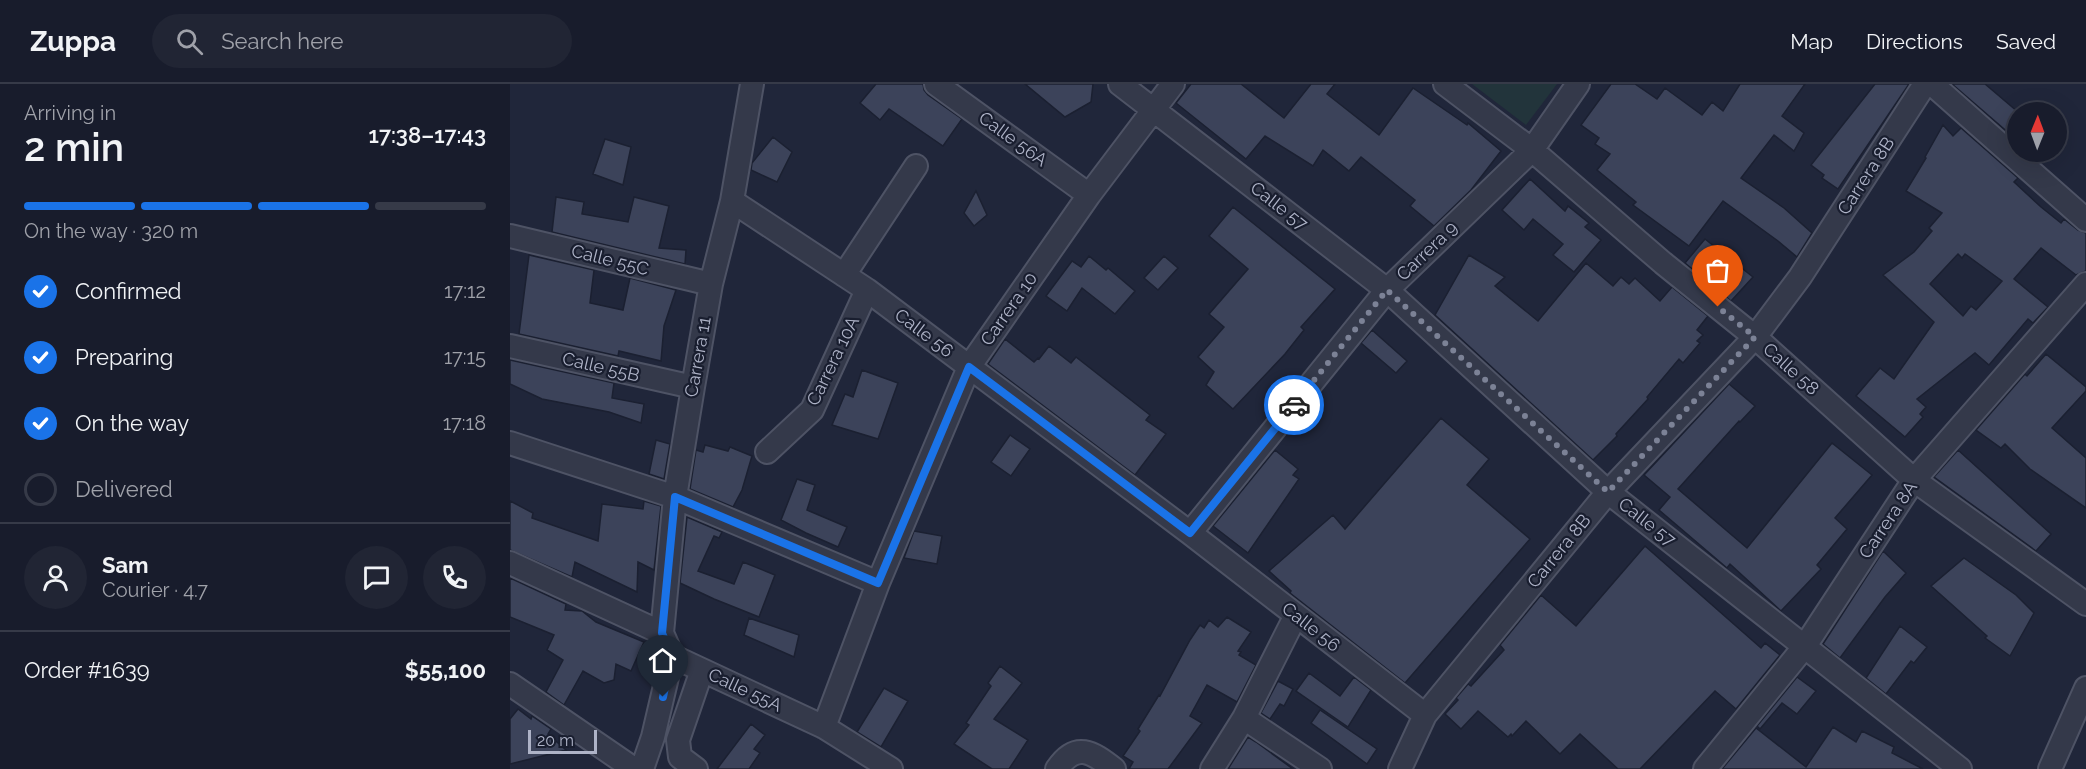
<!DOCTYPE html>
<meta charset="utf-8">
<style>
:root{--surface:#181c2c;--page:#212534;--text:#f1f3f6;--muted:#9fa1a9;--line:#363a48;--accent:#1a73e8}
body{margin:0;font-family:Raleway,sans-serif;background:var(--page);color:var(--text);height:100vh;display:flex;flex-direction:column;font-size:22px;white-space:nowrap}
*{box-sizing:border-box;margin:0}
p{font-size:20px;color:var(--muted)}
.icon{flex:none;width:33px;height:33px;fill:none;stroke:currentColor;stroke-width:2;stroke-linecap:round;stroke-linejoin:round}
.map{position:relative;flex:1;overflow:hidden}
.sheet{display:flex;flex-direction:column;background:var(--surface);width:510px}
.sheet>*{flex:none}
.needle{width:39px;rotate:1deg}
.controls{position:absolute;left:1497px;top:18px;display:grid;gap:12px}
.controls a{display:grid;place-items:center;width:60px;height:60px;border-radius:50%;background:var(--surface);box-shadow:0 6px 24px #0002,0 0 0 2px var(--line);font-size:30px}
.scale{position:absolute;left:18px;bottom:15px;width:69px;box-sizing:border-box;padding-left:6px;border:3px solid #aeb3c7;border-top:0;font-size:16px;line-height:21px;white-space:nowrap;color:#aeb3c7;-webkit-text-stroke:4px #191e2f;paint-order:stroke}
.pin{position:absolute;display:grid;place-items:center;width:51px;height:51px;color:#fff;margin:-62px -26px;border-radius:50% 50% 50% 0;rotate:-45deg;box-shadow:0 0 6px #0007}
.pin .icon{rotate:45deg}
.courier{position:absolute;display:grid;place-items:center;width:60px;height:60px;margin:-30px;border:4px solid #1a73e8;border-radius:50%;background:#fff;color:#222;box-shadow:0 2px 8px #0007}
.headline em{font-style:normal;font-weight:600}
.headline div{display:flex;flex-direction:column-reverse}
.headline{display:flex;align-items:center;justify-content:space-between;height:102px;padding:0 24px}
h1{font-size:39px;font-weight:600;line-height:45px}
.bar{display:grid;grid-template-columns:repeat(4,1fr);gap:9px 6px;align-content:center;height:72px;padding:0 24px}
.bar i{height:8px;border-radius:4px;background:var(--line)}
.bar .selected{background:var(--accent)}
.bar p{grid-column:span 4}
.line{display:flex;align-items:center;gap:15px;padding:0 24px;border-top:2px solid var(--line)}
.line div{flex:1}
.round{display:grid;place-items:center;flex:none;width:63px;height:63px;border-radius:32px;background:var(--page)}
ol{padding:0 24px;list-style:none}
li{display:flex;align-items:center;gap:18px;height:66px}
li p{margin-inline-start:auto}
li .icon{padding:6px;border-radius:50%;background:var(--accent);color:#fff;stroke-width:4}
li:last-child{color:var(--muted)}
li i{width:33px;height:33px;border:3px solid var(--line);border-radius:50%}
header{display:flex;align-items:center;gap:36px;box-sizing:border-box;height:84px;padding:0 30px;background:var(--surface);border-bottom:2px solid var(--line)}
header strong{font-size:28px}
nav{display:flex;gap:33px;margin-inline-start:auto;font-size:21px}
.search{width:420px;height:54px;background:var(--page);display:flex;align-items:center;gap:15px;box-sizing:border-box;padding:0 21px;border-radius:33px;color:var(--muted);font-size:22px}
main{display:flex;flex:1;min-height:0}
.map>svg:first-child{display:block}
</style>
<header>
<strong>Zuppa</strong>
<div class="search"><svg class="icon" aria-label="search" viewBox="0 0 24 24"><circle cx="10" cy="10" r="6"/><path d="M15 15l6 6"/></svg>Search here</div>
<nav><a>Map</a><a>Directions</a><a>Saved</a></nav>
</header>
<main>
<section class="sheet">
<div class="headline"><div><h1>2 min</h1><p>Arriving in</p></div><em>17:38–17:43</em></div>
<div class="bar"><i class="selected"></i><i class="selected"></i><i class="selected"></i><i></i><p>On the way · 320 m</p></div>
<ol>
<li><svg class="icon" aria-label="check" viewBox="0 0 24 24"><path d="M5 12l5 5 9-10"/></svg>Confirmed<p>17:12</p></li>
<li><svg class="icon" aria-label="check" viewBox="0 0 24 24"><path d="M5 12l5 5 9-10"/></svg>Preparing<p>17:15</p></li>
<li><svg class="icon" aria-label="check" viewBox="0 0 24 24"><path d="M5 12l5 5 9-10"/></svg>On the way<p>17:18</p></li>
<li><i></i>Delivered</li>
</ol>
<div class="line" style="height:108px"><a class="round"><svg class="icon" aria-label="person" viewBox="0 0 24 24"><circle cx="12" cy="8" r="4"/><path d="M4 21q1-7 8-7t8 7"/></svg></a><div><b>Sam</b><p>Courier · 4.7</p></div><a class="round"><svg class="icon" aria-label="chat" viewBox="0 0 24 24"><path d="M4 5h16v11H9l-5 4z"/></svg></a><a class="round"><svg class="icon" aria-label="phone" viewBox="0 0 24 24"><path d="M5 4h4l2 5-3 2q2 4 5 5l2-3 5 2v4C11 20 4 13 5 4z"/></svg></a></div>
<div class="line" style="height:78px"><div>Order #1639</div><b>$55,100</b></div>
</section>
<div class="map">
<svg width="1576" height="685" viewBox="0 0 1576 685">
<rect width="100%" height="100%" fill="#20263a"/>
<path fill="#22343b" d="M962,0h85l-31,41z"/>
<path fill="#3c435a" stroke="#1b2031" stroke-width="1.5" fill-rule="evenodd" d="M366,0h47l1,6 4,5 34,24 -19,27 -54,-37 -9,11 -20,-17z
M515,0h68l-2,18 -26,15z
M681,0h50l43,34 27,-34h24l-8,10 52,41 34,-47 54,37 1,-2 33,28 -30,39 -37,36 -24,-20 5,-6 -54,-43 -12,14 -26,-21 -10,16 -48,-30 -19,23 -70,-56z
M1101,0h24l22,15 8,-11 37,27 10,-13 11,9 17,-27h65l-23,32 22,17 -10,18 -20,-16 -33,43 43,30 28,25 -15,24 -19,-16 -55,-40 -34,45 -56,-41 3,-3 -39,-32 13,-16 -15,-10 4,-6 -18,-13z
M1365,0h34l-71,105 -16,-11 2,-3 -13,-10z
M1442,0h33l33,28v29z
M1433,41l10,11 8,-8 57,50 -4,4 27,25 20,16 3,-4 14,11 8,3v38l-10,4 -35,-27 -27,31 34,28 -15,16 -5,-4 -39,46 -14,-12 -58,46 9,8 -6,7 3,3 -18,20 -49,-41 24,-28 14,11 40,-57 -51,-47 31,-23 18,-21 -3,-3 13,-15 -36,-22 20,-33 -1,-1zM1448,170l4,4 3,-4 37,27 -26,29 -5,-4 -8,10 -33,-32z
M263,53l19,15 -15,30 -26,-12 1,-7z
M95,55l26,8 -8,38 -30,-11z
M1020,95l35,32 3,-5 21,17 -4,4 16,13 -27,32 -21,-17 10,-11 -30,-25 -9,11 -22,-20z
M466,107l11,24 -13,11 -10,-13z
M46,113l28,5 -2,12 46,8 6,-25 35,9 -10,42 27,2 -1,14 -133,-32z
M723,123l102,82 -34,38 3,3 -19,24 -52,55 -27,-24 8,-13 -16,-15 26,-30 -15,-13 39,-45 -39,-33z
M1195,155l48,38 -22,24 -46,-38z
M19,171l65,15 -4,33 33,7 7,-32 46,12 -12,36 -3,35 -42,-10 -1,5 -99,-22z
M959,171l36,22 -10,9 43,35 48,-58 27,23 8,-9 8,7 6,-6 25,23 12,-14 36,29 -11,14 6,5 -6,6 3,2 -17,20 -4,-4 -32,38 1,2 -32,35 1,2 -24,24 -158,-145z
M579,172l17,14 2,-2 27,23 -20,23 -33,-26 -15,23 -21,-15 26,-35 9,6z
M654,172l14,12 -20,22 -14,-12z
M862,246l35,31 -11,12 -35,-30z
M495,255l29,23 4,-4 1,1 10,-13 22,17 5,-6 74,58 -4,5 20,14 -31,41 -147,-111z
M1536,270l40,33v4l-34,37 34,30v50l-56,-39 -25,-25 -4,4 -25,-18 49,-56 2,2z
M0,276l104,23 -2,15 32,6 -3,19 -32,-11 -67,-13 -32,-15z
M352,286l36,13 -20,56 -46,-14 13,-31 8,3z
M1219,300l26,22 -15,16 -1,-1 -61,68 69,59 85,-105 40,32 -37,43 12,11 -30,36 4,4 -40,42 -51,-47 -3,4 -68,-58 11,-13 -26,-22z
M931,334l48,41 -22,26 63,54 -125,144 -115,-90 1,-2 -22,-20 64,-56 12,14z
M500,351l20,14 -19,27 -20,-14z
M146,356l14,4 -6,35 -15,-5z
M195,361l23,6 2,-4 22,9 -10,34 -9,17 -43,-18 6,-39 7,2z
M765,366l23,19 -5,6 6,4 -51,74 -35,-27z
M1448,366l93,84 -15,17 -102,-74z
M287,395l18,6 -8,25 40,17 -9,20 -32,-14 -25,-13z
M0,417l23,12 -1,5 66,23 4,-37 41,5 1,-8 17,5 -7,64 -16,-8 -1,30 -62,-30 -3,15 -62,-27z
M177,433l35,15 -3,6 -5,-2 -16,35 36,13 9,-22 32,13 -16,42 -45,-18 -34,-16z
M404,447l28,5 -5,28 -33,-6z
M1135,462l116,102 4,-5 15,12 -44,54 -21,-18 -75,78h-22l-38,-35 -20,20 -34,-33 -14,15 -1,-2 -3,3 -30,-26 -17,18 -16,-15 13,-14 -2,-2 12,-14 3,2 33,-36 -4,-5 41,-50 35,31z
M1373,467l23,22 -21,24 -45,61 -17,-14z
M1454,474l52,37 18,18 -24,43 -25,-18 2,-2 -56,-50z
M0,494l56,26 -1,6 17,1 14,11 48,20 -13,29 -15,-7 -2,16 -10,3 -21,-12 -19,34 -18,-13 17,-32 -16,-10 7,-15 -44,-18z
M717,533l24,15 -13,19 3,1 -2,3 17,10 -19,37 -30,-17 -17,31 12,7 -34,46h-39l4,-7 -10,-6 17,-25 -2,-2 21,-34 1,1 30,-56 10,-15 4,3 5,-8 9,7z
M239,534l50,17 -5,22 -50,-22z
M1390,542l27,21 -13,16 -3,-2 -25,33 -20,-16z
M490,582l22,17 -28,36 34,21 -19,29h-17l-38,-25 15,-19 -3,-2 25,-37 -3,-3z
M799,589l31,23 14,-19 17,13 -23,37 -52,-36z
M1287,593l19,14 -19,23 -15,-11 -22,26 -3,-3z
M768,597l15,8 -9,17 -4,-2 -10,15 -9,-6z
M374,604l24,13 -27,46 -24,-15z
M8,625l13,10 1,-3 19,13 -3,5 18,16 -56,14v-45z
M810,626l57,39 -10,15 -56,-41z
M241,640l14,11 -11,14 6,4 -11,16h-32z
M1323,643l23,15 6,-11 32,16 -2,6 31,16h-201l34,-41 50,39z
M738,653l8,5 37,27h-65z"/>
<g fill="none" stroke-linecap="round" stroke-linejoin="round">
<defs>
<path id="street" d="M426,0l153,111
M610,0l267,206 221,202 352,277
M935,0l87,66 131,113 92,74 159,143 172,124
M1422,0l154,136
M222,117l135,89 323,243 235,182
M0,152l201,48
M334,191l72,-109
M0,262l183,41
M0,359l165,54 203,86
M257,368l45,-42 55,-120
M680,449l197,-243 145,-140 46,-66
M0,479l152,70 10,23 152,71 67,42
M152,549l13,-136 18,-110 18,-103 21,-83 20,-117
M0,600l124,85
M734,634l76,51
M314,643l54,-144 91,-216 120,-172 84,-111
M132,685l11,-32 19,-81
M186,685l-16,-12 -2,-17 24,-70
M547,685c19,-28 35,-17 57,0
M702,685l32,-51 52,-103
M890,685l25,-54 183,-223 147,-155 45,-60 125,-193
M1195,685l100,-123 109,-166 172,-196
M1540,685l36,-81"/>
</defs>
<use href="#street" stroke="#4e5365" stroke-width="26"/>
<use href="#street" stroke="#34394a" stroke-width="22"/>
</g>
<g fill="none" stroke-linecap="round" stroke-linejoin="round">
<path stroke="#7c8296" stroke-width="6" stroke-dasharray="0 10.8" d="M784,321l93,-115 221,202 147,-155 -37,-30"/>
<path stroke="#1a73e8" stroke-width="8" d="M153,613l9,-41 -10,-23 13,-136 203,86 91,-216 221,166 104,-128"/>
</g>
<g text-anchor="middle" stroke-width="4.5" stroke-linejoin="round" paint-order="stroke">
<g font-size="18" fill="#aeb3c7" stroke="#191e2f">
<text transform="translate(503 55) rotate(36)" y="6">Calle 56A</text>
<text transform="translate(1356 92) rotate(-57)" y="6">Carrera 8B</text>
<text transform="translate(769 122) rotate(38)" y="6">Calle 57</text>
<text transform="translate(917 167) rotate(-44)" y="6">Carrera 9</text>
<text transform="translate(100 176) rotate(14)" y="6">Calle 55C</text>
<text transform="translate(499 225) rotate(-55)" y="6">Carrera 10</text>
<text transform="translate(414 249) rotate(37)" y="6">Calle 56</text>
<text transform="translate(188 273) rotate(-80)" y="6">Carrera 11</text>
<text transform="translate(323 277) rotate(-64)" y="6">Carrera 10A</text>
<text transform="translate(91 283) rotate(13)" y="6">Calle 55B</text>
<text transform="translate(1281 285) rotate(42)" y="6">Calle 58</text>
<text transform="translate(1378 436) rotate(-56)" y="6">Carrera 8A</text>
<text transform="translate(1137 438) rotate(38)" y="6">Calle 57</text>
<text transform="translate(1049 467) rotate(-51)" y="6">Carrera 8B</text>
<text transform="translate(801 543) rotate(38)" y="6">Calle 56</text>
<text transform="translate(235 606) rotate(25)" y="6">Calle 55A</text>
</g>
</g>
</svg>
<div class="controls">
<a><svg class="needle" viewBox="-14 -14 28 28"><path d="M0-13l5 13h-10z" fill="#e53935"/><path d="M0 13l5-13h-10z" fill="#9fa1a9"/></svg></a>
</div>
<div class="scale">20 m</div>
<div class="pin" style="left:1208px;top:223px;background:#ea580c"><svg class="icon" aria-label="bag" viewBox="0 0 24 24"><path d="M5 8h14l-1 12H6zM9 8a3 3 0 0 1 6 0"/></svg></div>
<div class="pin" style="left:153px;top:613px;background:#1f2937"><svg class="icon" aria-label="home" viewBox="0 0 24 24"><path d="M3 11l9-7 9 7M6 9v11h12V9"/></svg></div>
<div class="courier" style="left:784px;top:321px"><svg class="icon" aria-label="car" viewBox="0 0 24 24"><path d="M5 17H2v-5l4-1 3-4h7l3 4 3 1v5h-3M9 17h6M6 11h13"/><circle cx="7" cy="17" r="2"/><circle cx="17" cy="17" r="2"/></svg></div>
</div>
</main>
